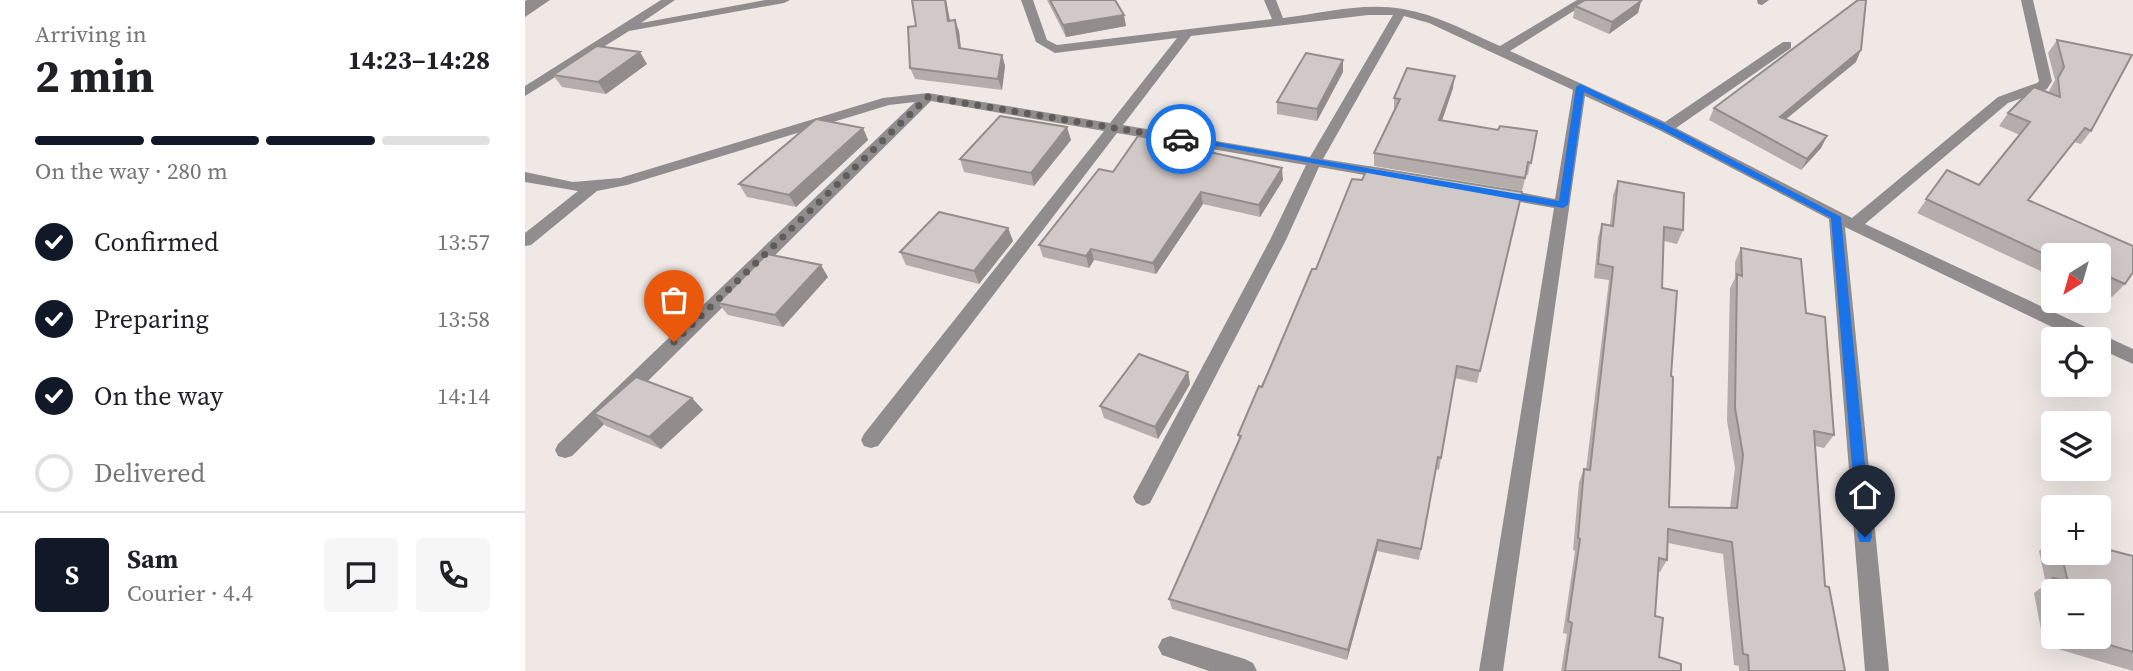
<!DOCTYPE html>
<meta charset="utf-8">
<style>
:root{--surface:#fff;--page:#f6f6f6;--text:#202124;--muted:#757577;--line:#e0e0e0;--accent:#111827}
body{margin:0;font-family:"Source Serif 4",serif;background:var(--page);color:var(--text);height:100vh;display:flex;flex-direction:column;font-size:26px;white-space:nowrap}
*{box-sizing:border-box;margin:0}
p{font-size:23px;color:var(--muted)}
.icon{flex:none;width:38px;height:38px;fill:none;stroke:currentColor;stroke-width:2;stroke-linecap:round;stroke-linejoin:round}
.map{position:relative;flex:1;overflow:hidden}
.drawer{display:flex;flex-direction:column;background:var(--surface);width:525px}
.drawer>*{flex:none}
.needle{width:46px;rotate:217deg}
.tools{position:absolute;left:1516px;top:243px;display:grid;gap:14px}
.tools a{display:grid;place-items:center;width:70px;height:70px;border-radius:7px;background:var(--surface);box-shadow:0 7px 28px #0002;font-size:35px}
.pin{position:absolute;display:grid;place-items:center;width:60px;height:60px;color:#fff;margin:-72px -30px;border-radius:50% 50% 50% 0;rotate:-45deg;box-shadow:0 0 7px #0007}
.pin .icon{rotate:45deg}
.courier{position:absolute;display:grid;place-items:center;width:70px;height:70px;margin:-35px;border:5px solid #1a73e8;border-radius:50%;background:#fff;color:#222;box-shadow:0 2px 9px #0007}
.headline em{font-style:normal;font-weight:700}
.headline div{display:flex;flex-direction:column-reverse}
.headline{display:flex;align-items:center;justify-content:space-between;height:119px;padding:0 35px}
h1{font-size:46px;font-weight:700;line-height:52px}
.bar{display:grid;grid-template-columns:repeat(4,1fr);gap:10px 7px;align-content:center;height:84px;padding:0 35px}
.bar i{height:9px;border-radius:5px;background:var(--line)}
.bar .current{background:var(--accent)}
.bar p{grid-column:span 4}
.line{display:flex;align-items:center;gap:18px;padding:0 35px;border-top:2px solid var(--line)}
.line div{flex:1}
.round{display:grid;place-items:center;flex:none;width:74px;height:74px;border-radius:7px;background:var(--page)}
ol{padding:0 35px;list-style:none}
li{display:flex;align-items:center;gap:21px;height:77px}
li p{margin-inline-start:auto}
li .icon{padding:7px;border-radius:50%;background:var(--accent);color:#fff;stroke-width:4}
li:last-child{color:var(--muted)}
li i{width:38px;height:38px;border:4px solid var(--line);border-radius:50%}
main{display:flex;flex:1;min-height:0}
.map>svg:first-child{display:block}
</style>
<main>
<section class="drawer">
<div class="headline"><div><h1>2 min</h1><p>Arriving in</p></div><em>14:23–14:28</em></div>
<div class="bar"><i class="current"></i><i class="current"></i><i class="current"></i><i></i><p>On the way · 280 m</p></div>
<ol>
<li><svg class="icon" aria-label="check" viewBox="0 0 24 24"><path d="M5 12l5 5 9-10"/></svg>Confirmed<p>13:57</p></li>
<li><svg class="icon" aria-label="check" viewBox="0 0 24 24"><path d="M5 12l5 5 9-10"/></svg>Preparing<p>13:58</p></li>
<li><svg class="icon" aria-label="check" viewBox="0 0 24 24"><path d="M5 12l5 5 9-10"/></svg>On the way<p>14:14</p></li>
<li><i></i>Delivered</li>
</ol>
<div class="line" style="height:126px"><b class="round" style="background:var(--accent);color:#fff">S</b><div><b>Sam</b><p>Courier · 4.4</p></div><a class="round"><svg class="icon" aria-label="chat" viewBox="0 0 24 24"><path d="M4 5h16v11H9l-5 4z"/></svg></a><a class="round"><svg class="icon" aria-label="phone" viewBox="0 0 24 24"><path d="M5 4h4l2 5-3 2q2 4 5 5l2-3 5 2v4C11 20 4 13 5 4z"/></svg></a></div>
</section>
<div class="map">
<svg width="1608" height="671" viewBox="0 0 1608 671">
<rect width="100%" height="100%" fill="#efe8e5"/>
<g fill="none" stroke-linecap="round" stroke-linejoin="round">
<path fill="#918d8e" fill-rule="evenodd" d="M136,0h14l-34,23 124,-23h25l-6,3 -155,28 -104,65v-10z
M496,0h12l14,40 10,5 215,-26 -8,-19h12l7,18c39,-5 82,-16 120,-9 35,6 65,23 97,37l77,-46h14l-81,51 155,71 118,-80h8v6l-115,80 176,90 146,-121 39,-14 2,-2 -18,-81h12l19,81 -5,8 -39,14 -143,121 268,125v15l-35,-16v-8h-19l-234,-113 44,444h-24l-36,-452 -168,-88 -76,-35 -82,575h-24l75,-463 -56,-10 -7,-5 7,-5 57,11 18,-109 -144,-67 -25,-7 -81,143 64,10 7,5 -7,5 -68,-12 -33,73 -136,263 -7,3 -7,-3 -3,-6 137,-257 36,-75 -189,-32 -239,313 -7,2 -7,-2 -3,-6 3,-6 240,-303 -173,-30 -359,355 -7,2 -7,-2 -3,-6 3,-6 357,-342 -26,3 -262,80 -30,6 -66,54 -6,1v-13l53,-42 -53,-9v-10l48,10 47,-4 263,-80 45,-5 182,30 67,-85 -122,15 -19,-11zM843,15h25l-83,142 -187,-32 68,-89z
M1232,0h12l-7,5 -4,-1z
M645,636l75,23 8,4 4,8h-48l-47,-16 -4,-8 4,-8z"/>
</g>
<path fill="#b4adab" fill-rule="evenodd" d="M387,0h34l4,20 9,11 2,17 41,7 3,11 -3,24 -87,-11 -5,-11 6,-42z
M522,0h68l11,26 -60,11z
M1116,1l-3,12 -29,21 -36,-16 2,-12z
M1532,40l75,15 -41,76 -10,13 -7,-2 -46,58 105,46v26l-8,12 -13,13 -14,-6v-35h-45v21l-136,-64 30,-43 32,15 41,-50 -21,-9 9,-13 26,-26 15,6v-2l6,-11 -7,-27z
M1331,62l-71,57 42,17 -6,12 -20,22 -92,-50 5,-12z
M122,64l-41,30 -44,-7 -9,-12z
M818,72l-26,49 -40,-7v-12z
M928,88l-11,33 56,9 39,1 -9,44h-2l-4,16 -148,-25v-13l21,-42 -1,-1v-12z
M338,128l5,12 -72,67 -49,-10 -8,-13z
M546,140l-37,46 -70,-14 -4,-13z
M659,144v3l99,33 -23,37 -57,-13 -47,70 -62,-14 -5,8 -46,-11 -4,-12z
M837,180l160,12 -45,191 -22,-5 -16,92 -3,-1 -17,91 -42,-9 -30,109 -175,-51 -3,-10 70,-159 -1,-5 78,-166z
M1093,181l65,49 -6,14 -13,-3 -2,47 9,88 -2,131 61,1 5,-40 -8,-47 3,-133 5,-10v-16l6,-14 65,65 28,122 -10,13 -9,-2 10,140 20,85h-106v-5l-5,-1 -11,-111 -55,-11 -1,17 -7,12 -2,-1 -3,45 4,41 22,14h-120l6,-37 -4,-1 12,-82 -2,-1 6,-68 5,-13 2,1 23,-190 -15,-2 4,-41 4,-13 8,1 3,-30z
M483,228l5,13 -34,43 -73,-19 -6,-13z
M303,277l-45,50 -55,-12 -10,-12z
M663,372l2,12 -32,55 -54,-21 -4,-12z
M167,398l11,12 -42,39 -55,-23 -12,-12z
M1528,539v14h45l35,3v115l-89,-26 -10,-52 12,-9 -7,-33zM1528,592h45v45h-45z"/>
<path fill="#928d8b" d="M2,0h23l-25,17v-16z
M420,0h1l6,32 -4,-11z
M1116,1l-3,12 -29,21 3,-12z
M599,15l2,11 -60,11 -3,-12z
M430,20l4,11 3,28 -3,-11z
M1336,50l-5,12 -82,67 6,-12z
M115,52l7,12 -41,30 -8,-12z
M477,55l3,11 -3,24 -4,-11z
M818,60v12l-26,49v-12z
M930,76l-2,12 -15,44 1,-12z
M542,127l4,13 -37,46 -3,-13z
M338,128l5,12 -72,67 -7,-12z
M1302,136l-6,12 -20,22 6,-11z
M757,168l1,12 -23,37 -1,-12z
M676,192l2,12 -47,70 -3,-11z
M483,228l5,13 -34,43 -5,-13z
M566,249l3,11 -5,8 -3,-12z
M296,265l7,12 -45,50 -8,-12z
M663,372l2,12 -32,55 -3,-12z
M167,398l11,12 -42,39 -12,-12z
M853,540l-1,11 -30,109 1,-10z"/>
<path fill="#d1c9c7" stroke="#928d8b" stroke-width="2" d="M387,0h33l3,21 7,-1 4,28 43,7 -4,24 -88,-11 -2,-41 8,-1z
M525,0h65l9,15 -61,10z
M1060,0h54l2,1 -29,21 -37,-16z
M1333,0h8l-5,50 -81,67 47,19 -20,23 -93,-51z
M1532,40l75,15 -41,76 -6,-3 -57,72 105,46v26l-8,12 -20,-9 -4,5 -3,-1v-23h-45v2l-127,-59 21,-29 32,15 51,-63 -22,-9 26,-26 26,10 -2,-19 6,-11z
M72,46l43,6 -42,30 -45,-7z
M781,53l37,7 -26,49 -40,-7z
M882,68l48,8 -16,44 59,10 2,-4 37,5 -6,32 -3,-1 -3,16 -151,-25 26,-54 -6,-1z
M475,116l67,11 -36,46 -71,-14z
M291,119l47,9 -74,67 -50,-11z
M613,136l46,8 -2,2 100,22 -23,37 -58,-13 -48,71 -62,-14 -5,7 -47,-11 60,-76 14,3z
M843,167l154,25 -42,179 -23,-5 -16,92 -3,-1 -17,92 -43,-9 -30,110 -179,-51 72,-163 -3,-1 21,-49 3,1 50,-118h4l36,-90 10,1z
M1093,181l66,12 -1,37 -19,-3 -2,61 15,3 -6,85 2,1 -4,130 68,1 6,-53 -8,-47 2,-134 5,2 -1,-28 60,11 5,54 19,4 9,118 -20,-4 11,155 4,1 16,84h-96l-1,-16 -5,-1 -11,-112 -64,-13 -1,31 -8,-2 -4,58 8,2 -4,39 22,7v7h-116l7,-48 -4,-2 12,-82 -2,-1 6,-69 6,1 23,-203 -15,-3 4,-40 11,2z
M414,212l69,16 -34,43 -74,-19z
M242,254l54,11 -46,50 -57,-12z
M614,354l49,18 -33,55 -55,-21z
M111,377l56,21 -43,39 -55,-23z
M1573,547l35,9v96l-50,-15h15v-45h-42l-3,-14 15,4 -7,-29h37z"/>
<path fill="#1a73e8" d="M1055,84l89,42 172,91 31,320 -2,5h-10l-2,-5 -27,-319 -168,-88 -79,-38 -16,113 -5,3 -386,-69 4,-3 378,65 17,-114z"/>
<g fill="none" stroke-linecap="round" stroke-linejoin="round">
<path stroke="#5f5c5a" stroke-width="7" stroke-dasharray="0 12.6" d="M149,342l254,-245 253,42"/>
</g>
</svg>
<div class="tools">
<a><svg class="needle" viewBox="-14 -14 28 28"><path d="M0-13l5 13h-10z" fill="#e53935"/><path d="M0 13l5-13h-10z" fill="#757577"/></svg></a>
<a><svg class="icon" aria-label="locate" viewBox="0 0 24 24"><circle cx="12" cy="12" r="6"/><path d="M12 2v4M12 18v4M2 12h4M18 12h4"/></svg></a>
<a><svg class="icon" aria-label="layers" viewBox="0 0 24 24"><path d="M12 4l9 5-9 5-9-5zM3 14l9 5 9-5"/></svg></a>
<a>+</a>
<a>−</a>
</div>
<div class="pin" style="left:149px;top:342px;background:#ea580c"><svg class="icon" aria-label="bag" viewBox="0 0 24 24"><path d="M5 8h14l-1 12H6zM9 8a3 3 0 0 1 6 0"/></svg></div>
<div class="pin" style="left:1340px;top:537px;background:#1f2937"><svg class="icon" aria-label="home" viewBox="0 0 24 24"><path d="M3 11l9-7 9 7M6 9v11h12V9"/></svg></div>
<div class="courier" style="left:656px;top:139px"><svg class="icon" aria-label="car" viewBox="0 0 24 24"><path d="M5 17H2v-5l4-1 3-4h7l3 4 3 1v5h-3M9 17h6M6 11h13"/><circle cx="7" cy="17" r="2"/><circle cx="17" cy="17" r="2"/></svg></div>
</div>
</main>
